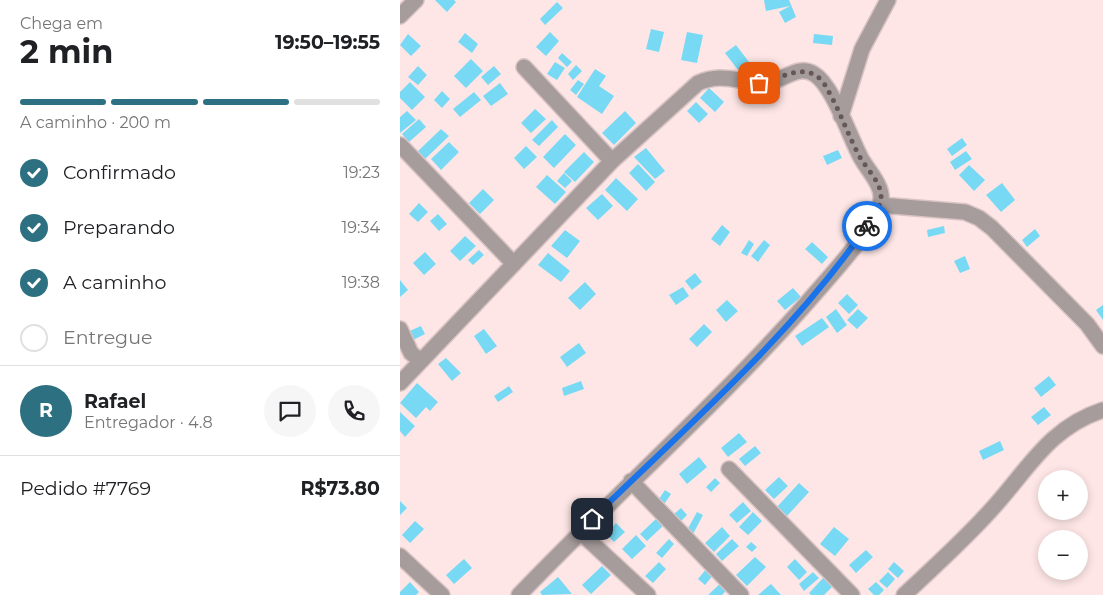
<!DOCTYPE html>
<html lang="pt">
<meta charset="utf-8">
<style>
:root{--surface:#fff;--page:#f6f6f6;--text:#202124;--muted:#757577;--line:#e0e0e0;--accent:#2d7081}
body{margin:0;font-family:Montserrat,sans-serif;background:var(--page);color:var(--text);height:100vh;display:flex;flex-direction:column;font-size:19px;white-space:nowrap}
*{box-sizing:border-box;margin:0}
p{font-size:16px;color:var(--muted)}
.icon{flex:none;width:28px;height:28px;fill:none;stroke:currentColor;stroke-width:2;stroke-linecap:round;stroke-linejoin:round}
.map{position:relative;flex:1;overflow:hidden}
.sheet{display:flex;flex-direction:column;background:var(--surface);width:400px}
.sheet>*{flex:none}
.tools{position:absolute;left:638px;top:470px;display:grid;gap:10px}
.tools a{display:grid;place-items:center;width:50px;height:50px;border-radius:50%;background:var(--surface);box-shadow:0 2px 8px #0003;font-size:25px}
.pin{position:absolute;display:grid;place-items:center;width:42px;height:42px;color:#fff;margin:-21px;border-radius:10px;box-shadow:0 2px 8px #0006}
.courier{position:absolute;display:grid;place-items:center;width:50px;height:50px;margin:-25px;border:4px solid #1a73e8;border-radius:50%;background:#fff;color:#222;box-shadow:0 1px 6px #0007}
.overview em{font-style:normal;font-weight:700}
.overview div{display:flex;flex-direction:column-reverse}
.overview{display:flex;align-items:center;justify-content:space-between;height:85px;padding:0 20px}
h1{font-size:32px;font-weight:700;line-height:38px}
.bar{display:grid;grid-template-columns:repeat(4,1fr);gap:8px 5px;align-content:center;height:60px;padding:0 20px}
.bar i{height:6px;border-radius:4px;background:var(--line)}
.bar .active{background:var(--accent)}
.bar p{grid-column:span 4}
.line{display:flex;align-items:center;gap:12px;padding:0 20px;border-top:1px solid var(--line)}
.line div{flex:1}
.round{display:grid;place-items:center;flex:none;width:52px;height:52px;border-radius:26px;background:var(--page)}
ol{padding:0 20px;list-style:none}
li{display:flex;align-items:center;gap:15px;height:55px}
li p{margin-inline-start:auto}
li .icon{padding:5px;border-radius:50%;background:var(--accent);color:#fff;stroke-width:4}
li:last-child{color:var(--muted)}
li i{width:28px;height:28px;border:2px solid var(--line);border-radius:50%}
main{display:flex;flex:1;min-height:0}
.map>svg:first-child{display:block}
</style>
<main>
<section class="sheet">
<div class="overview"><div><h1>2 min</h1><p>Chega em</p></div><em>19:50–19:55</em></div>
<div class="bar"><i class="active"></i><i class="active"></i><i class="active"></i><i></i><p>A caminho · 200 m</p></div>
<ol>
<li><svg class="icon" aria-label="check" viewBox="0 0 24 24"><path d="M5 12l5 5 9-10"/></svg>Confirmado<p>19:23</p></li>
<li><svg class="icon" aria-label="check" viewBox="0 0 24 24"><path d="M5 12l5 5 9-10"/></svg>Preparando<p>19:34</p></li>
<li><svg class="icon" aria-label="check" viewBox="0 0 24 24"><path d="M5 12l5 5 9-10"/></svg>A caminho<p>19:38</p></li>
<li><i></i>Entregue</li>
</ol>
<div class="line" style="height:90px"><b class="round" style="background:var(--accent);color:#fff">R</b><div><b>Rafael</b><p>Entregador · 4.8</p></div><a class="round"><svg class="icon" aria-label="chat" viewBox="0 0 24 24"><path d="M4 5h16v11H9l-5 4z"/></svg></a><a class="round"><svg class="icon" aria-label="phone" viewBox="0 0 24 24"><path d="M5 4h4l2 5-3 2q2 4 5 5l2-3 5 2v4C11 20 4 13 5 4z"/></svg></a></div>
<div class="line" style="height:65px"><div>Pedido #7769</div><b>R$73.80</b></div>
</section>
<div class="map">
<svg width="703" height="595" viewBox="0 0 703 595">
<rect width="100%" height="100%" fill="#fee6e6"/>
<path fill="#77d9f3" d="M35,0h19l2,2 -9,10z
M364,0h25l7,17 -11,6 -6,-11 11,-6 -24,5z
M157,2l6,6 -18,17 -5,-6z
M251,29l13,3 -5,20 -13,-3z
M150,32l9,9 -13,15 -10,-9z
M287,32l16,3 -6,28 -16,-3z
M65,33l13,11 -6,9 -14,-11z
M8,34l13,12 -10,10 -11,-11z
M414,34l19,2 -1,9 -19,-2z
M336,45l13,17 -11,8 -13,-17z
M162,53l10,9 -5,5 -9,-9z
M71,59l12,12 -17,17 -12,-12z
M155,62l10,6 -8,12 -10,-6z
M176,65l6,6 -9,9 -5,-6z
M18,66l9,9 -9,10 -10,-8z
M94,66l7,8 -13,11 -7,-8z
M195,69l11,7 -7,10 15,10 -12,18 -25,-17z
M178,80l6,4 -8,11 -6,-5z
M10,82l15,15 -13,13 -12,-12v-6z
M100,83l8,11 -17,12 -8,-10z
M309,88l15,14 -9,10 -15,-14z
M42,91l8,8 -8,9 -8,-8z
M74,92l7,8 -21,17 -7,-8z
M296,102l12,12 -9,9 -12,-12z
M135,109l11,10 -15,14 -10,-10z
M7,111l9,9 -16,13v-16z
M225,111l11,12 -22,22 -12,-12z
M19,119l7,8 -17,15 -7,-8z
M152,120l6,7 -19,19 -7,-6z
M41,129l8,7 -24,23 -8,-7z
M165,134l11,11 -22,23 -11,-11z
M562,138l5,7 -15,11 -5,-7z
M49,142l10,10 -18,18 -10,-11z
M126,146l11,11 -13,12 -10,-11z
M246,148l19,23 -10,8 -21,-22z
M438,150l4,8 -15,7 -4,-9z
M566,151l6,8 -17,11 -5,-8z
M184,152l10,10 -19,20 -11,-10z
M238,164l17,18 -9,9 -17,-18z
M569,165l16,15 -11,11 -15,-16z
M164,173l8,8 -7,7 -8,-7z
M147,175l19,17 -11,12 -19,-17z
M216,178l22,21 -11,12 -22,-21z
M602,183l13,17 -14,12 -15,-17z
M83,189l11,11 -14,14 -11,-11z
M202,194l11,12 -15,14 -12,-12z
M19,203l9,9 -10,10 -9,-8z
M38,214l9,10 -8,7 -9,-10z
M322,225l8,7 -10,14 -9,-7z
M544,226l1,7 -17,4 -1,-7z
M635,229l5,7 -13,11 -5,-7z
M165,230l15,11 -13,17 -16,-12z
M65,236l11,10 -16,15 -10,-10z
M349,240l5,4 -7,12 -6,-3z
M364,240l6,5 -12,17 -7,-6z
M412,242l16,15 -6,7 -17,-15z
M79,250l5,5 -11,10 -5,-5z
M25,252l11,12 -12,11 -11,-12z
M148,253l22,18 -9,11 -23,-17z
M565,256l5,13 -10,4 -6,-12z
M295,273l7,9 -10,8 -7,-9z
M0,280l8,10 -8,7z
M185,282l11,12 -16,16 -12,-12z
M283,287l6,9 -13,9 -7,-10z
M393,288l8,9 -16,13 -8,-9z
M447,294l11,11 -9,9 -11,-11z
M327,300l11,11 -12,11 -10,-12z
M703,305v15l-7,-10z
M436,309l11,16 -10,8 -11,-16z
M458,309l10,9 -11,11 -10,-9z
M422,318l7,9 -27,19 -7,-10z
M304,324l8,8 -15,15 -8,-8z
M21,326l4,8 -16,8 -4,-9z
M84,329l13,17 -11,8 -12,-18z
M179,343l7,10 -19,14 -7,-10z
M46,358l15,15 -9,8 -14,-17z
M649,376l7,9 -15,12 -7,-9z
M181,381l3,8 -20,7 -2,-8z
M17,383l21,19 -8,9 -4,-4 -10,11 -16,-15z
M109,386l4,6 -15,10 -4,-6z
M644,407l7,8 -13,10 -7,-8z
M0,412l15,14 -10,11 -5,-6z
M339,433l8,9 -19,15 -7,-9z
M600,441l4,9 -21,10 -4,-9z
M355,446l6,7 -16,13 -6,-7z
M299,457l8,10 -20,17 -8,-10z
M379,477l9,9 -14,13 -9,-9z
M315,478l5,5 -9,9 -5,-5z
M399,483l10,9 -22,24 -10,-9z
M265,490l6,4 -6,9 -6,-4z
M0,501l7,7 -7,7z
M343,502l8,9 -14,12 -8,-8z
M281,508l6,7 -6,6 -7,-7z
M297,512l6,3 -11,21 -6,-4z
M353,512l9,9 -14,14 -9,-8z
M257,518l7,7 -17,16 -7,-7z
M15,521l9,8 -14,14 -8,-8z
M216,523l9,9 -11,10 -8,-8z
M322,527l8,9 -16,16 -9,-9z
M434,527l15,12 -14,17 -15,-12z
M236,535l10,11 -14,13 -10,-10z
M269,539l5,5 -12,14 -6,-5z
M332,539l7,7 -17,15 -6,-7z
M351,542l6,5 -5,5 -6,-5z
M466,550l7,7 -17,16 -7,-8z
M355,557l11,10 -19,19 -11,-11z
M64,559l8,9 -18,16 -8,-9z
M395,559l12,13 -8,8 -12,-13z
M259,562l7,7 -13,14 -8,-7z
M494,562l10,9 -6,7 -10,-9z
M202,566l9,9 -20,19 -9,-9z
M307,568l7,6 -9,11 -7,-6z
M413,572l6,6 -15,13 -5,-7z
M488,572l7,7 -8,9 -8,-7z
M426,575l9,9 -11,11h-13l-2,-2z
M158,577l14,17 -30,1 -2,-3z
M10,582l9,10 -3,3h-16v-3z
M322,582l6,7 -6,6h-14z
M476,582l8,8 -5,5h-5l-6,-6z
M371,584l10,11h-23z"/>
<g fill="none" stroke-linecap="round" stroke-linejoin="round">
<defs>
<path id="minor" d="M0,16l16,-16
M124,67l88,94
M441,116l21,-67 26,-49
M0,145l114,119
M480,205l85,7 14,6 13,10 95,96 16,22
M0,329l11,24 10,8
M0,383l212,-222 86,-78c27,-12 44,2 71,-1 16,-2 29,-18 45,-8 19,11 36,64 47,84 5,9 13,18 17,27 3,6 4,14 2,20 -13,33 -52,73 -75,100 -90,101 -192,192 -286,290
M329,469l123,126
M231,481l110,114
M180,532l68,63
M0,556l42,39
M504,595c30,-28 60,-55 87,-85 37,-40 57,-82 112,-100"/>
</defs>
<use href="#minor" stroke="#d9c3c3" stroke-width="18"/>
<use href="#minor" stroke="#a69c9c" stroke-width="15"/>
</g>
<g fill="none" stroke-linecap="round" stroke-linejoin="round">
<path stroke="#665858" stroke-width="5" stroke-dasharray="0 9" d="M359,83c18,-2 37,-17 54,-9 5,2 11,8 13,13 14,23 22,49 35,72 7,11 19,23 20,36 1,11 -9,23 -14,31"/>
<path stroke="#1a73e8" stroke-width="6" d="M192,519c95,-93 199,-183 275,-293"/>
</g>
</svg>
<div class="tools">
<a>+</a>
<a>−</a>
</div>
<div class="pin" style="left:359px;top:83px;background:#ea580c"><svg class="icon" aria-label="bag" viewBox="0 0 24 24"><path d="M5 8h14l-1 12H6zM9 8a3 3 0 0 1 6 0"/></svg></div>
<div class="pin" style="left:192px;top:519px;background:#1f2937"><svg class="icon" aria-label="home" viewBox="0 0 24 24"><path d="M3 11l9-7 9 7M6 9v11h12V9"/></svg></div>
<div class="courier" style="left:467px;top:226px"><svg class="icon" aria-label="bike" viewBox="0 0 24 24"><circle cx="6" cy="16" r="4"/><circle cx="18" cy="16" r="4"/><path d="M6 16l4-8h5l3 8M10 8l3 8H6M13 5h3"/></svg></div>
</div>
</main>
